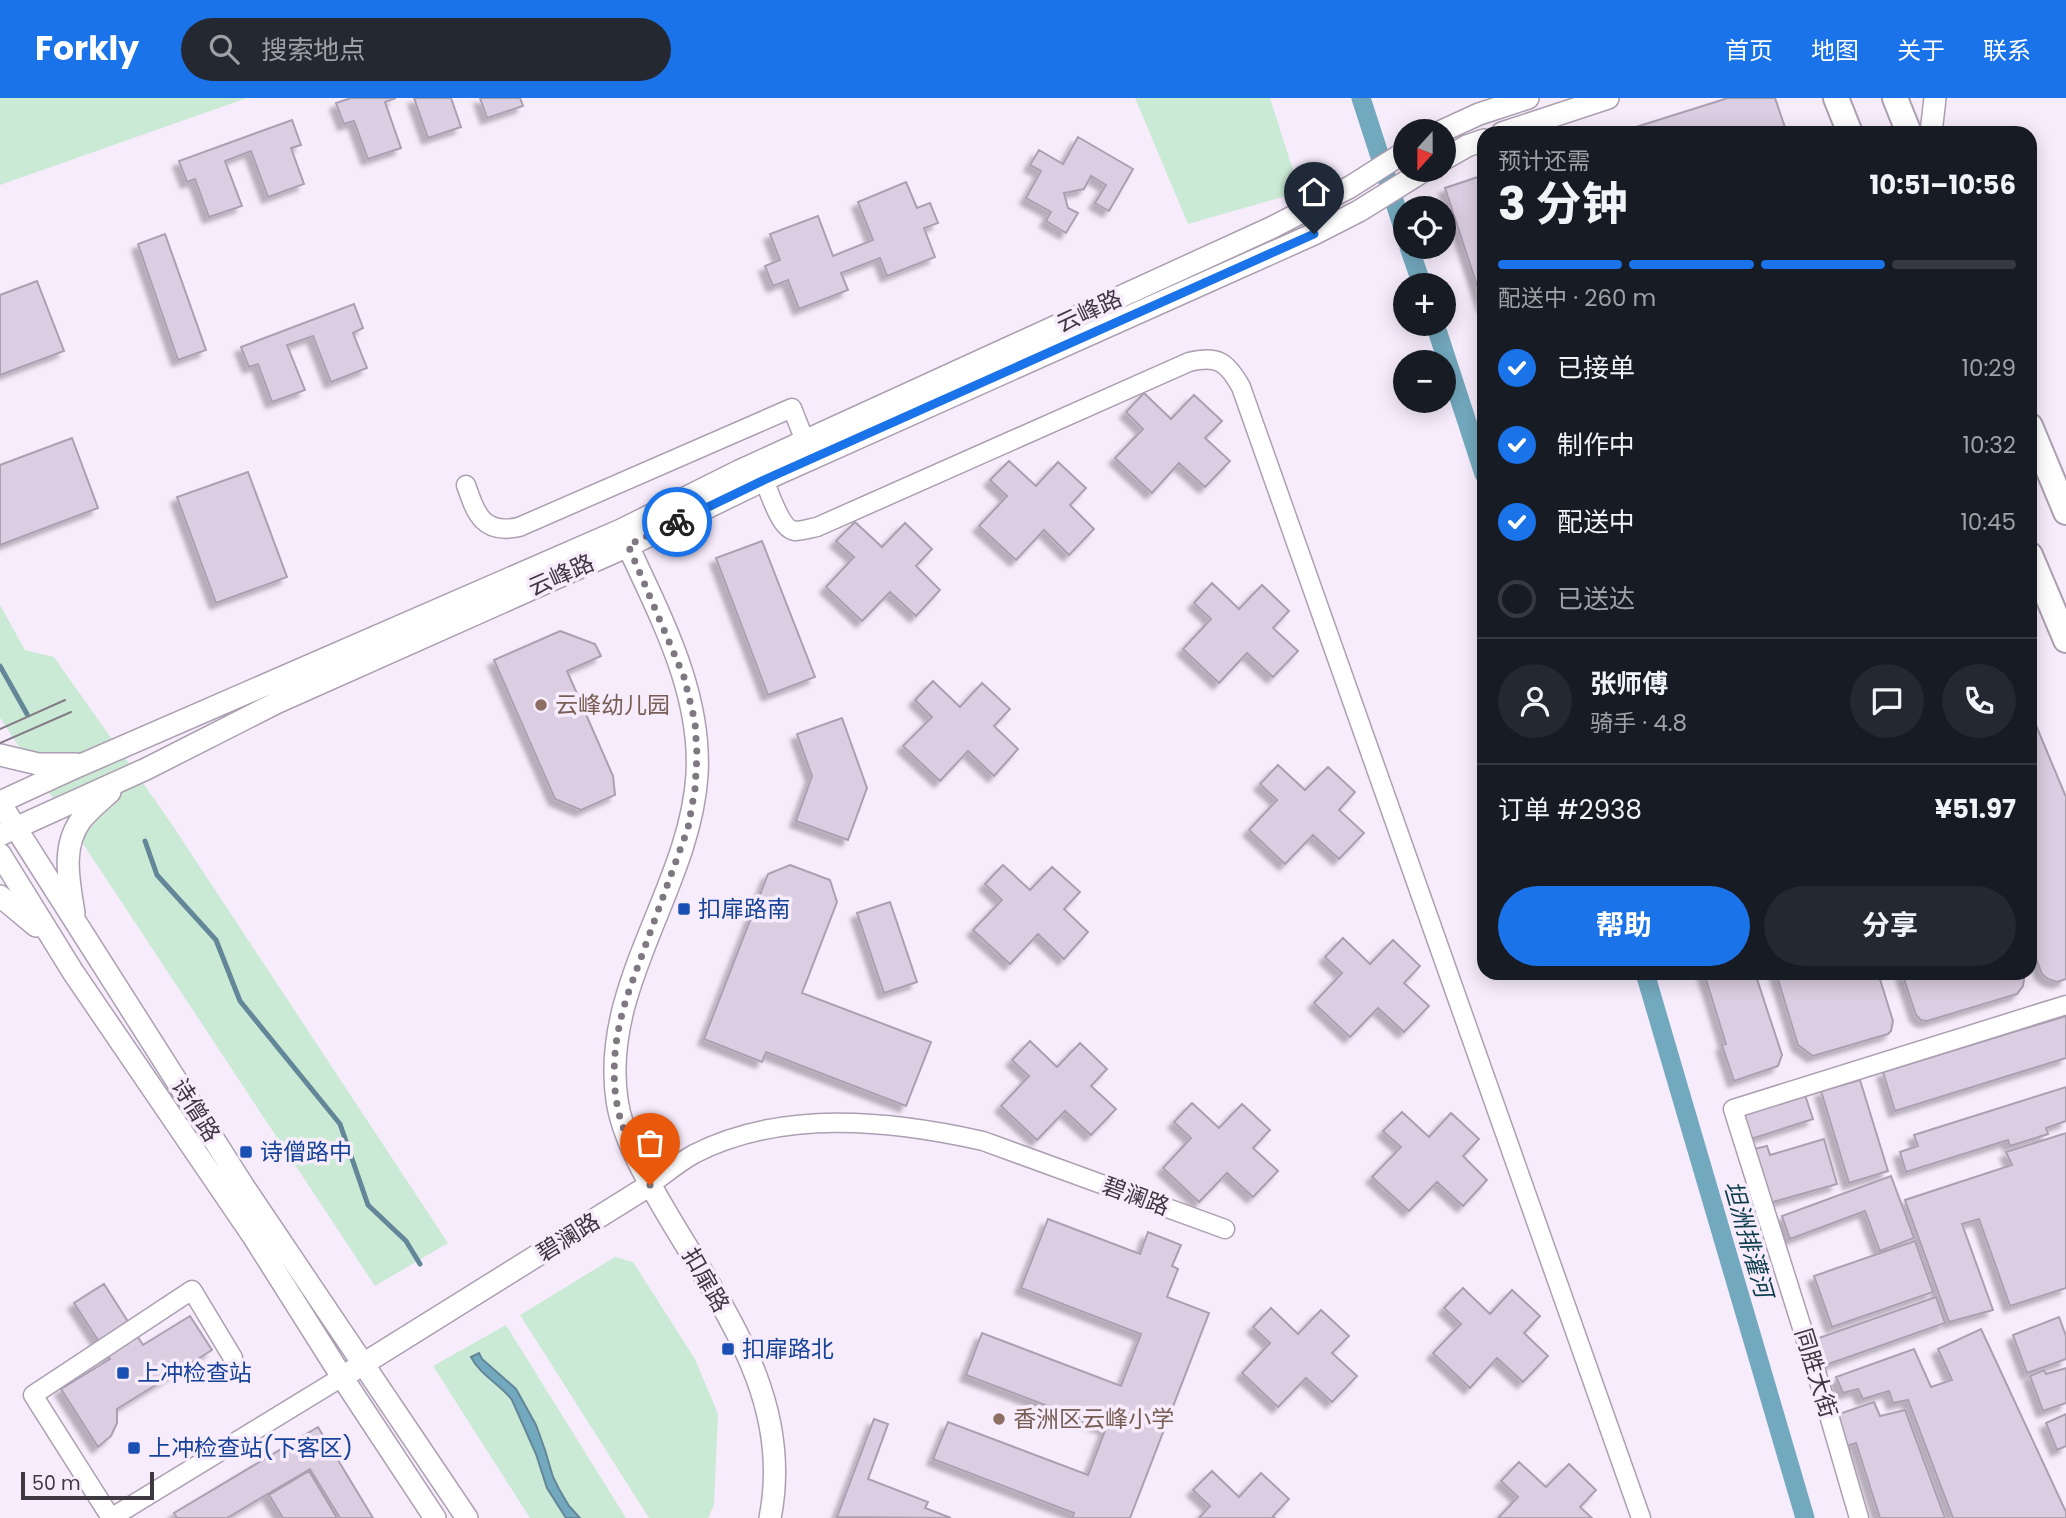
<!DOCTYPE html>
<html lang="zh">
<meta charset="utf-8">
<style>
:root{--surface:#171b24;--page:#242831;--text:#f1f3f6;--muted:#9ea1a6;--line:#363941;--accent:#1a73e8}
body{margin:0;font-family:Poppins,"Noto Sans SC",sans-serif;background:var(--page);color:var(--text);height:100vh;display:flex;flex-direction:column;font-size:26px;white-space:nowrap}
*{box-sizing:border-box;margin:0}
p{font-size:23px;color:var(--muted)}
.icon{flex:none;width:38px;height:38px;fill:none;stroke:currentColor;stroke-width:2;stroke-linecap:round;stroke-linejoin:round}
.map{position:relative;flex:1;overflow:hidden}
.panel{position:absolute;left:1477px;top:28px;width:560px;height:854px;display:flex;flex-direction:column;background:var(--surface);border-radius:21px;box-shadow:0 4px 18px #0003}
.panel>*{flex:none}
.needle{width:46px;rotate:201deg}
.buttons{position:absolute;left:1393px;top:21px;display:grid;gap:14px}
.buttons a{display:grid;place-items:center;width:63px;height:63px;border-radius:50%;background:var(--surface);box-shadow:0 4px 18px #0003;font-size:35px}
.scale{position:absolute;left:21px;bottom:18px;width:133px;box-sizing:border-box;padding-left:7px;border:4px solid #3e3840;border-top:0;font-size:19px;line-height:24px;white-space:nowrap;color:#3e3840;-webkit-text-stroke:5px #f7ecfc;paint-order:stroke}
.pin{position:absolute;display:grid;place-items:center;width:60px;height:60px;color:#fff;margin:-72px -30px;border-radius:50% 50% 50% 0;rotate:-45deg;box-shadow:0 0 7px #0007}
.pin .icon{rotate:45deg}
.courier{position:absolute;display:grid;place-items:center;width:70px;height:70px;margin:-35px;border:5px solid #1a73e8;border-radius:50%;background:#fff;color:#222;box-shadow:0 2px 9px #0007}
.overview em{font-style:normal;font-weight:700}
.overview div{display:flex;flex-direction:column-reverse}
.overview{display:flex;align-items:center;justify-content:space-between;height:119px;padding:0 21px}
h1{font-size:46px;font-weight:700;line-height:52px}
.bar{display:grid;grid-template-columns:repeat(4,1fr);gap:10px 7px;align-content:center;height:84px;padding:0 21px}
.bar i{height:9px;border-radius:5px;background:var(--line)}
.bar .current{background:var(--accent)}
.bar p{grid-column:span 4}
.line{display:flex;align-items:center;gap:18px;padding:0 21px;border-top:2px solid var(--line)}
.line div{flex:1}
.round{display:grid;place-items:center;flex:none;width:74px;height:74px;border-radius:37px;background:var(--page)}
ol{padding:0 21px;list-style:none}
li{display:flex;align-items:center;gap:21px;height:77px}
li p{margin-inline-start:auto}
li .icon{padding:7px;border-radius:50%;background:var(--accent);color:#fff;stroke-width:4}
li:last-child{color:var(--muted)}
li i{width:38px;height:38px;border:4px solid var(--line);border-radius:50%}
.action{display:flex;gap:14px;margin-top:auto;padding:14px 21px}
.action a{flex:1;height:80px;border-radius:42px;background:var(--accent);color:#fff;font-size:28px;font-weight:700;line-height:80px;text-align:center}
.action a+a{background:var(--page);color:var(--text)}
header{display:flex;align-items:center;gap:42px;box-sizing:border-box;height:98px;padding:0 35px;background:var(--accent);color:#fff}
header strong{font-size:33px}
nav{display:flex;gap:38px;margin-inline-start:auto;font-size:24px}
.search{width:490px;height:63px;background:var(--page);display:flex;align-items:center;gap:18px;box-sizing:border-box;padding:0 24px;border-radius:38px;color:var(--muted);font-size:26px}
.map>svg:first-child{display:block}
</style>
<header>
<strong>Forkly</strong>
<div class="search"><svg class="icon" aria-label="search" viewBox="0 0 24 24"><circle cx="10" cy="10" r="6"/><path d="M15 15l6 6"/></svg>搜索地点</div>
<nav><a>首页</a><a>地图</a><a>关于</a><a>联系</a></nav>
</header>
<div class="map">
<svg width="2066" height="1420" viewBox="0 0 2066 1420">
<defs>
<filter id="shadow"><feDropShadow dx="-6" dy="6" stdDeviation="2" flood-color="#0004"/></filter>
</defs>
<rect width="100%" height="100%" fill="#f7ecfc"/>
<path fill="#cbead5" d="M0,0h247l-247,87z
M1135,0h135l30,94 -112,32z
M0,507l25,45 29,7 115,163 279,423 -73,43 -375,-568z
M615,1159l18,5 62,97 23,55 -4,91 -6,13h-59l-129,-203z
M506,1227l120,193h-96l-97,-152z"/>
<path fill="#73a9be" stroke="#638798" stroke-width="2" d="M479,1255l3,6 34,30 20,36 9,25 8,27 6,12 10,17 11,12h-14l-19,-30 -11,-34 -24,-54c-12,-16 -32,-25 -41,-43z"/>
<g fill="none" stroke-linecap="round" stroke-linejoin="round">
<path stroke="#638798" stroke-width="5" d="M0,568l27,48
M145,743l12,34 59,65 24,61 100,123 28,81 38,36 14,23"/>
<path stroke="#73a9be" stroke-width="19" d="M1361,0l44,136
M1409,149l13,38
M1435,226l49,150
M1645,875l160,545"/>
</g>
<path fill="#dbcee2" stroke="#ab9fb2" stroke-width="2" filter="url(#shadow)" d="M351,0h45l-11,4 16,46 -33,11 -14,-38 -10,3 -8,-21z
M414,0h37l10,29 -33,11z
M480,0h40l3,8 -36,12z
M1728,0h47l12,35h-170z
M292,22l9,25 -10,3 13,36 -36,13 -17,-46 -26,10 17,45 -33,11 -14,-38 -8,3 -8,-21z
M1078,39l55,32 -24,42 -14,-8 11,-18 -15,-9 -7,13 -20,4 4,15 10,5 -12,20 -20,-12 5,-9 -25,-14 15,-27 -11,-6 9,-15 24,14z
M1484,77v132l-39,-119z
M906,84l11,26 13,-5 8,20 -14,5 11,29 -48,19 -7,-18 -39,15 7,17 -49,19 -11,-29 -15,6 -8,-20 15,-6 -10,-26 48,-18 15,40 40,-16 -15,-38z
M165,136l41,116 -28,10 -40,-116z
M37,183l27,70 -64,24v-80z
M354,206l9,24 -10,5 14,35 -36,14 -18,-46 -26,9 18,45 -33,12 -14,-38 -9,3 -8,-20z
M1144,295l27,26 23,-24 28,26 -17,17 25,23 -25,26 -26,-24 -27,30 -37,-35 28,-29 -17,-17z
M72,340l26,70 -98,37v-80z
M1009,363l27,25 22,-24 28,26 -16,17 24,24 -25,26 -25,-25 -28,30 -37,-34 28,-30 -17,-16z
M248,374l39,105 -71,26 -39,-106z
M855,424l27,25 23,-24 27,26 -16,17 24,24 -24,26 -26,-24 -28,29 -36,-34 28,-30 -18,-16z
M762,443l53,136 -47,18 -52,-137z
M1212,485l27,26 23,-24 27,26 -16,17 25,23 -25,26 -26,-24 -28,30 -36,-34 28,-30 -17,-16z
M560,533l35,13 6,12 -34,15 46,105 2,19 -34,15 -26,-11 -61,-139z
M933,583l27,26 22,-24 28,26 -16,17 24,23 -24,27 -26,-25 -28,30 -37,-35 29,-29 -17,-17z
M2030,613l36,86v182l-9,3 -9,-3 -6,-5 -12,-31z
M842,620l25,70 -19,52 -52,-19 16,-45 -15,-42z
M1278,667l27,25 23,-23 27,25 -16,18 25,23 -25,26 -26,-24 -28,29 -36,-34 28,-30 -17,-16z
M790,767l40,15 7,22 -35,91 129,49 -25,64 -140,-54 -4,10 -58,-23 64,-165z
M1003,767l27,25 22,-23 28,25 -16,17 24,23 -24,27 -26,-25 -28,30 -37,-34 29,-30 -17,-16z
M890,804l27,80 -33,11 -27,-80z
M1343,840l27,26 23,-24 27,26 -16,17 25,23 -25,26 -26,-24 -28,29 -36,-34 28,-30 -17,-16z
M1704,875h51l27,82 -4,11 -44,15 -12,-36 4,-1z
M1776,875h102l15,48 -2,10 -3,3 -75,22 -15,-11z
M1902,875h120l2,6 -1,7 -6,8 -90,27 -6,-1 -5,-5z
M2066,918v42l-171,53 -12,-39z
M1030,943l27,26 23,-24 27,26 -16,17 25,23 -25,26 -26,-24 -28,29 -36,-34 28,-30 -17,-16z
M1860,982l28,91 -39,12 -28,-92z
M2066,989v34l-20,7 2,6 -38,12 -2,-6 -102,32 -6,-20 18,-6 -4,-11z
M1805,997l8,24 -62,20 -8,-24z
M1192,1005l27,25 23,-24 28,26 -17,18 25,23 -25,26 -26,-24 -28,29 -36,-34 28,-30 -17,-16z
M1402,1014l27,25 22,-24 28,26 -16,17 24,24 -24,26 -26,-24 -28,29 -37,-34 29,-30 -18,-16z
M2066,1035v155l-56,18 -31,-87 -17,5 31,86 -44,12 -44,-122 107,-35 -6,-13z
M1824,1041l13,45 -71,20 -16,-54 17,-4 3,9z
M1891,1078l23,62 -34,13 -15,-40 -75,28 -8,-23z
M1048,1121l92,35 8,-22 33,13 -9,21 6,3 -11,28 42,16 -79,205h-58l2,-5 -141,-54 15,-37 140,53 18,-47 -140,-53 16,-42 139,53 20,-52 -120,-46z
M1915,1143l18,51 -101,35 -18,-51z
M104,1186l39,61 47,-29 22,34 -95,59v14l-6,13 -13,11 -37,-58 49,-30 -36,-56z
M1463,1190l27,26 22,-24 28,26 -16,17 24,23 -25,26 -26,-24 -27,30 -37,-35 28,-29 -17,-16z
M1936,1199l9,26 -125,44 -10,-26z
M1271,1210l27,26 23,-24 28,26 -17,17 25,23 -25,26 -26,-24 -28,29 -36,-34 28,-30 -17,-16z
M2059,1219l7,19v23l-39,14 -14,-38z
M1981,1231l85,183v6h-113l-45,-118 -15,3 -4,-12 -26,8 -5,-10 -15,4 -7,-16 78,-28 17,38 21,-7 -14,-31z
M2066,1270v35l-23,8 -13,-35 14,-6 2,4z
M1874,1304l6,14 25,-6 40,108h-65l-24,-75 -9,3 -11,-31z
M2066,1316v32l-9,4 -11,-27z
M874,1321l14,5 -20,55 60,23 -3,6 26,10 -114,-1z
M318,1329l55,91h-33l-30,-49 -83,49h-50l-3,-5z
M1519,1364l27,25 23,-23 27,26 -16,17 12,11h-94l20,-21 -17,-16z
M309,1373l28,47h-54l-14,-23z
M1212,1373l27,26 22,-24 28,26 -16,17 2,2h-76l11,-12 -17,-16z"/>
<g fill="none" stroke-linecap="round" stroke-linejoin="round">
<defs>
<path id="minor" d="M764,382c6,13 16,49 31,51 7,0 16,-3 22,-4l372,-165c29,-7 38,0 52,25l400,1131
M466,387c10,29 17,50 53,42l273,-119 13,33
M650,1087c14,-10 28,-22 44,-31 88,-45 196,-34 289,-13l242,88
M111,1420l-78,-123 159,-105 41,68
M111,1420l231,-141
M1859,1420l-38,-130 -88,-279 333,-104"/>
<path id="tertiary" d="M1442,33l37,-17 49,-16
M1502,35l106,-35
M1931,35l4,-35
M1444,61l23,-13 17,-6
M623,437c34,76 79,154 74,240 -7,112 -97,211 -80,325 5,36 28,76 46,107 57,98 131,190 107,311
M0,657l38,9h38
M0,704l74,-34 547,-238 118,-59 534,-244 77,-40 55,-35
M0,705l244,384 223,331
M0,737l146,-66 130,-66 352,-157 136,-66 550,-246 45,-23 66,-41
M0,756l73,118 180,264 89,141 93,141
M0,798l36,30
M74,815c-5,-31 -13,-66 7,-93 8,-10 19,-19 29,-28
M352,1273l298,-186"/>
<path id="secondary" d="M1836,0l14,35
M1895,0l14,35
M2030,328l36,86
M2030,457l36,85"/>
</defs>
<use href="#minor" stroke="#ac9fb2" stroke-width="21"/>
<use href="#tertiary" stroke="#ac9fb2" stroke-width="24"/>
<use href="#secondary" stroke="#ac9fb2" stroke-width="28"/>
<use href="#minor" stroke="#fff" stroke-width="18"/>
<use href="#tertiary" stroke="#fff" stroke-width="21"/>
<use href="#secondary" stroke="#fff" stroke-width="24"/>
<path stroke="#837c87" stroke-width="2" d="M0,631l65,-29
M0,645l71,-31"/>
</g>
<g fill="none" stroke-linecap="round" stroke-linejoin="round">
<path stroke="#7f7782" stroke-width="7" stroke-dasharray="0 12.6" d="M650,1087c-9,-20 -22,-42 -29,-64 -13,-44 -6,-91 9,-133l58,-160 7,-39 2,-34 -2,-33 -11,-45 -56,-132 49,-23"/>
<path stroke="#1a73e8" stroke-width="9" d="M677,424l87,-42 550,-246"/>
</g>
<g fill="#8d6e63" stroke="#f7ecfc" stroke-width="2.5">
<circle cx="541" cy="607" r="7"/>
<circle cx="999" cy="1321" r="7"/>
</g>
<g fill="#1a4fb4" stroke="#f7ecfc" stroke-width="2.5">
<rect x="677" y="804" width="14" height="14" rx="3.5"/>
<rect x="239" y="1047" width="14" height="14" rx="3.5"/>
<rect x="721" y="1244" width="14" height="14" rx="3.5"/>
<rect x="116" y="1268" width="14" height="14" rx="3.5"/>
<rect x="127" y="1343" width="14" height="14" rx="3.5"/>
</g>
<g text-anchor="middle" stroke-width="7" stroke-linejoin="round" paint-order="stroke">
<g font-size="23" fill="#3e3840" stroke="#f7ecfc">
<text transform="translate(1089 213) rotate(-25)" y="8">云峰路</text>
<text transform="translate(561 477) rotate(-24)" y="8">云峰路</text>
<text transform="translate(196 1012) rotate(58)" y="8">诗僧路</text>
<text transform="translate(1136 1098) rotate(20)" y="8">碧澜路</text>
<text transform="translate(568 1139) rotate(-32)" y="8">碧澜路</text>
<text transform="translate(706 1182) rotate(60)" y="8">扣扉路</text>
<text transform="translate(1816 1275) rotate(73)" y="8">同胜大街</text>
</g>
<g font-size="23" fill="#785e54" stroke="#f7ecfc" text-anchor="start">
<text x="555" y="615">云峰幼儿园</text>
<text x="1013" y="1329">香洲区云峰小学</text>
</g>
<g font-size="23" fill="#164399" stroke="#f7ecfc" text-anchor="start">
<text x="698" y="819">扣扉路南</text>
<text x="260" y="1062">诗僧路中</text>
<text x="742" y="1259">扣扉路北</text>
<text x="137" y="1283">上冲检查站</text>
<text x="148" y="1358">上冲检查站(下客区)</text>
</g>
<g font-size="24" font-style="italic" fill="#0d3e4d" stroke="#f7ecfc">
<text transform="translate(1748 1141) rotate(74)" y="8">坦洲排灌河</text>
</g>
</g>
</svg>
<div class="buttons">
<a><svg class="needle" viewBox="-14 -14 28 28"><path d="M0-13l5 13h-10z" fill="#e53935"/><path d="M0 13l5-13h-10z" fill="#9ea1a6"/></svg></a>
<a><svg class="icon" aria-label="locate" viewBox="0 0 24 24"><circle cx="12" cy="12" r="6"/><path d="M12 2v4M12 18v4M2 12h4M18 12h4"/></svg></a>
<a>+</a>
<a>−</a>
</div>
<div class="scale">50 m</div>
<div class="pin" style="left:650px;top:1087px;background:#ea580c"><svg class="icon" aria-label="bag" viewBox="0 0 24 24"><path d="M5 8h14l-1 12H6zM9 8a3 3 0 0 1 6 0"/></svg></div>
<div class="pin" style="left:1314px;top:136px;background:#1f2937"><svg class="icon" aria-label="home" viewBox="0 0 24 24"><path d="M3 11l9-7 9 7M6 9v11h12V9"/></svg></div>
<div class="courier" style="left:677px;top:424px"><svg class="icon" aria-label="bike" viewBox="0 0 24 24"><circle cx="6" cy="16" r="4"/><circle cx="18" cy="16" r="4"/><path d="M6 16l4-8h5l3 8M10 8l3 8H6M13 5h3"/></svg></div>
<section class="panel">
<div class="overview"><div><h1>3 分钟</h1><p>预计还需</p></div><em>10:51–10:56</em></div>
<div class="bar"><i class="current"></i><i class="current"></i><i class="current"></i><i></i><p>配送中 · 260 m</p></div>
<ol>
<li><svg class="icon" aria-label="check" viewBox="0 0 24 24"><path d="M5 12l5 5 9-10"/></svg>已接单<p>10:29</p></li>
<li><svg class="icon" aria-label="check" viewBox="0 0 24 24"><path d="M5 12l5 5 9-10"/></svg>制作中<p>10:32</p></li>
<li><svg class="icon" aria-label="check" viewBox="0 0 24 24"><path d="M5 12l5 5 9-10"/></svg>配送中<p>10:45</p></li>
<li><i></i>已送达</li>
</ol>
<div class="line" style="height:126px"><a class="round"><svg class="icon" aria-label="person" viewBox="0 0 24 24"><circle cx="12" cy="8" r="4"/><path d="M4 21q1-7 8-7t8 7"/></svg></a><div><b>张师傅</b><p>骑手 · 4.8</p></div><a class="round"><svg class="icon" aria-label="chat" viewBox="0 0 24 24"><path d="M4 5h16v11H9l-5 4z"/></svg></a><a class="round"><svg class="icon" aria-label="phone" viewBox="0 0 24 24"><path d="M5 4h4l2 5-3 2q2 4 5 5l2-3 5 2v4C11 20 4 13 5 4z"/></svg></a></div>
<div class="line" style="height:91px"><div>订单 #2938</div><b>¥51.97</b></div>
<div class="action"><a>帮助</a><a>分享</a></div>
</section>
</div>
